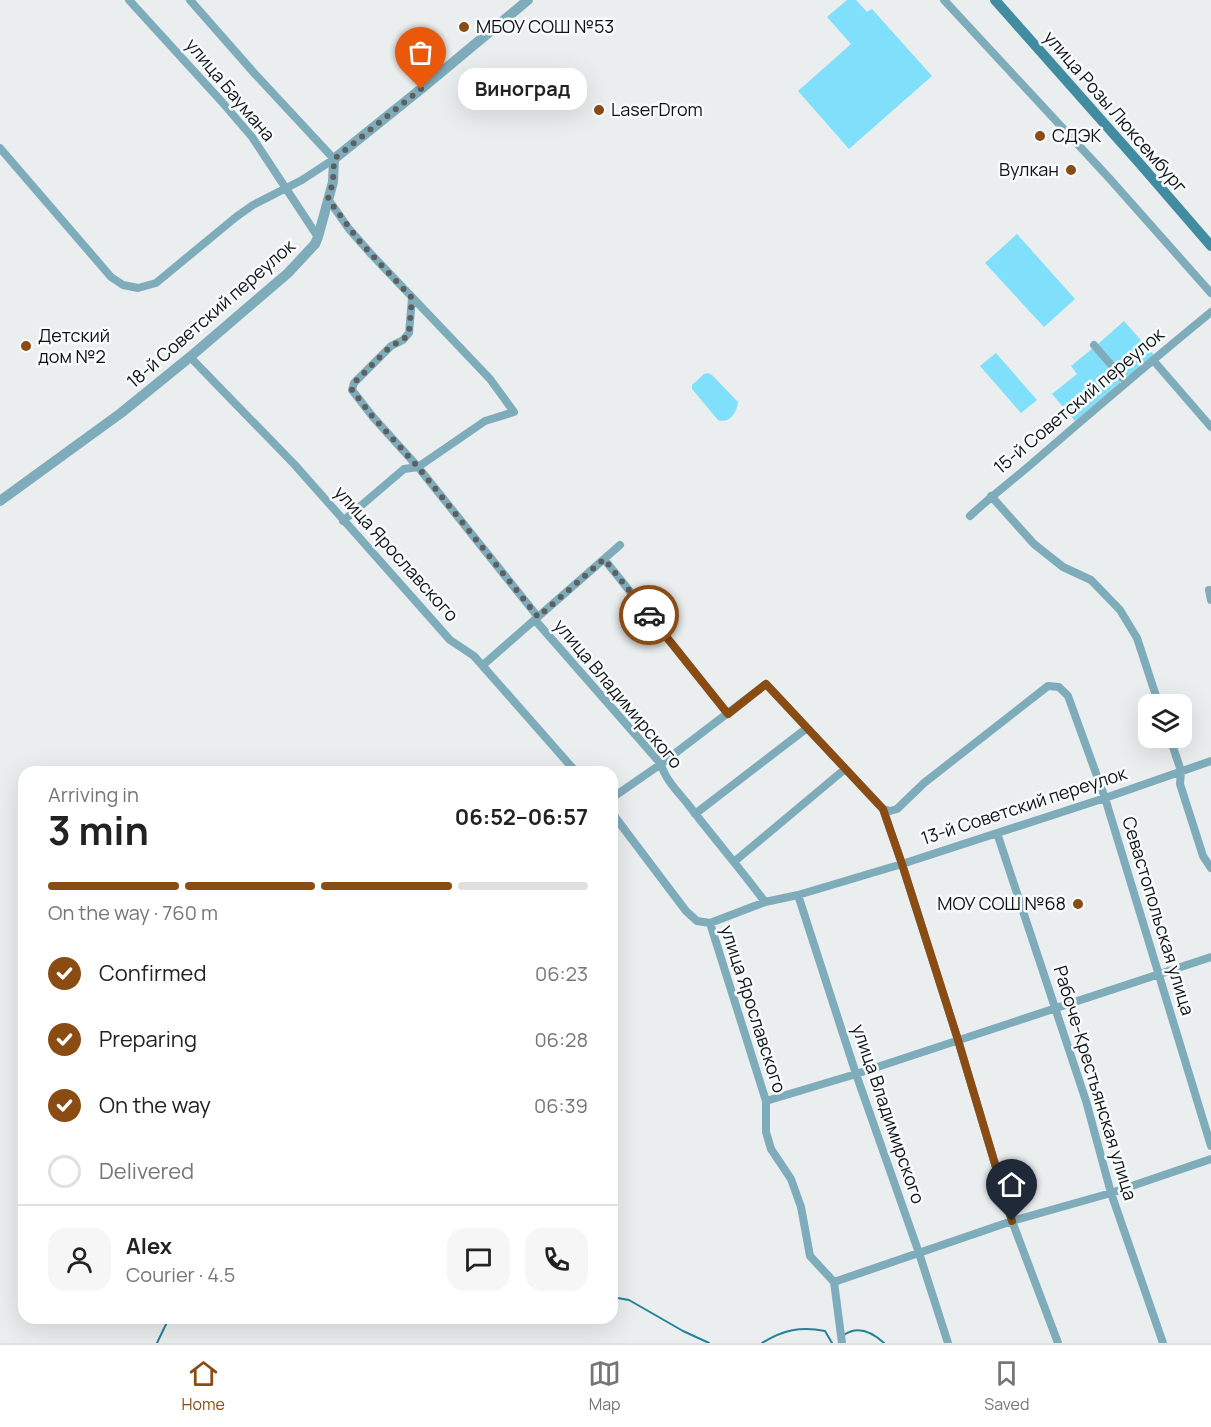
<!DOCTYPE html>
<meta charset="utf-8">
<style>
:root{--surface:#fff;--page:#f6f6f6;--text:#222;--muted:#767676;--line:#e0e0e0;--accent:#8b4c14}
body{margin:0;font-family:Manrope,sans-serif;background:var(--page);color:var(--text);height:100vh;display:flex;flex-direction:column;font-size:22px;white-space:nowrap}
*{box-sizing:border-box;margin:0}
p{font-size:20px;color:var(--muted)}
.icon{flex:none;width:33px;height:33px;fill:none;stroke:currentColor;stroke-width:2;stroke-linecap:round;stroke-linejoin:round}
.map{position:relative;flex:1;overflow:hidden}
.side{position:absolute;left:18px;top:766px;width:600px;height:558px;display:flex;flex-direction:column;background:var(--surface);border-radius:18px;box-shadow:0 6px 24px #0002}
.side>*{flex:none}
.tools{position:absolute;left:1138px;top:694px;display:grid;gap:12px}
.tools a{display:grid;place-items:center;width:54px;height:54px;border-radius:12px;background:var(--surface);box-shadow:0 6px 24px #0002;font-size:30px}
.pin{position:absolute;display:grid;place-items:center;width:51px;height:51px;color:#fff;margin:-62px -26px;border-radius:50% 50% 50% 0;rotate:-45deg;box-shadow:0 0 6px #0007}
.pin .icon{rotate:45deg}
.courier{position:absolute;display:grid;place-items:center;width:60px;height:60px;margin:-30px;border:4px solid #8b4c14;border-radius:50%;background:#fff;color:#222;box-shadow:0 2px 8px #0007}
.bubble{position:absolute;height:42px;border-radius:18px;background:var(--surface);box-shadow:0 6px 24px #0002;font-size:20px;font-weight:700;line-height:42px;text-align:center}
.head em{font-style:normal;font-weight:700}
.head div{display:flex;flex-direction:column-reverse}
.head{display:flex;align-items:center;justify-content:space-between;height:102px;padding:0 30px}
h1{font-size:39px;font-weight:700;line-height:45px}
.bar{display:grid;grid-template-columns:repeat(4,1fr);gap:9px 6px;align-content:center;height:72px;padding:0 30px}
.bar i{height:8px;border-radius:4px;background:var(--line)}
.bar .selected{background:var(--accent)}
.bar p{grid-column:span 4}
.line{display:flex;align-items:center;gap:15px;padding:0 30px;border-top:2px solid var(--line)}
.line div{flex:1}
.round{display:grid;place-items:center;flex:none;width:63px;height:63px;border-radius:18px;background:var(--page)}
ol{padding:0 30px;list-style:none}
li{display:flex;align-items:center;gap:18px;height:66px}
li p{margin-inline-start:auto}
li .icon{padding:6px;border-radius:50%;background:var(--accent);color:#fff;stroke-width:4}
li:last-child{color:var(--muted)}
li i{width:33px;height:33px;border:3px solid var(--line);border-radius:50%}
.dock{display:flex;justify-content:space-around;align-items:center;height:84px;border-top:2px solid var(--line);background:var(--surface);font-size:16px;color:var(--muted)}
.dock a{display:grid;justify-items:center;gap:3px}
.dock .selected{color:var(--accent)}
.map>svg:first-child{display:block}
</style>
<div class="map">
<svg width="1211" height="1343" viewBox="0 0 1211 1343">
<rect width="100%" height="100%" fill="#eaeeef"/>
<path fill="#80dffb" d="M847,0h9l11,12 5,-3 60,67 -83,73 -51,-58 53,-47 -24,-27z
M1017,234l58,65 -31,28 -59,-64z
M1124,321l30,34 -27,23 -29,-34z
M1093,348l28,34 -46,39 -23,-27 25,-20 -6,-8z
M996,353l41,47 -16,13 -41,-47z
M708,373l4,2 26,27c-1,11 -9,22 -20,18l-26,-31v-4l12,-11z"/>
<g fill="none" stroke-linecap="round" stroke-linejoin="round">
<path stroke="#258199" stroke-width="2" d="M612,1297l17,3 54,31 26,12
M844,1335c14,-10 29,-2 40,8
M157,1343l12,-25
M762,1343c21,-13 39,-17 63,-12l7,12"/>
<path stroke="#7facbb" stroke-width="8" d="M129,0l93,102 30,35 66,100
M944,0l165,178 102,115
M0,148l111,129 12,8 15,3 18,-5 80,-66 17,-12 49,-25 32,-21 -79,-85 -65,-74
M328,199l21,30 22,25 119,125 24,33 -29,9 -67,46 -14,2 -61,52
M412,298l-3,35 -6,7 -12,6 -37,37 -2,7 21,27 45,50 120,150
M1094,345l32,37
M190,357l104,107 156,176 24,16 102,116
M1153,360l58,67
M991,496l43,48 29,23 28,13 29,30 17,28 22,67
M970,516c19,-18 39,-33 59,-50 60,-52 121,-104 182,-154
M604,559l124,155
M1209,590l2,10
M535,620l126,144c4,15 16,27 26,39 25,33 53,65 78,99
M483,665l137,-120
M1170,738l11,33 -1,13 23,72 8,12
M612,798l49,-34 105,-80 117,125 19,55 56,176 54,181 46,122
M883,809l7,2 7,-2 27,-26 124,-97 11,1 9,9 37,102 106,348
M612,813l74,98 11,10 13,2 55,-21 33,-7 104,-31 203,-66 106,-37
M695,814l112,-86
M997,833l89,268 25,92 52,150
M735,861l110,-92
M798,895l58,179 63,179 29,90
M710,923l56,178v31l5,17 20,30 10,28 9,49 24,26 8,61
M766,1101l90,-27 355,-117
M834,1282l178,-61 99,-28 100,-34"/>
<path stroke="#7facbb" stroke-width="10" d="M0,501l121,-88 69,-56 98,-84 27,-29 3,-7 15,-55 1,-23 87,-70 107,-89"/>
<path stroke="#428ca2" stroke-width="10" d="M995,0l146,165 70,81"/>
</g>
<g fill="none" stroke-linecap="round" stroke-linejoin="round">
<path stroke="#5d5f60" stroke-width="6" stroke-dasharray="0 10.8" d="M421,89l-87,70 -1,23 -5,17 32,43 52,56 -3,35 -6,7 -12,6 -37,37 -2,7 21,27 45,50 120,150 66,-58 45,56"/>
<path stroke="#8b4c14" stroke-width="8" d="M649,615l79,99 38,-30 117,125 19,55 56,176 54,181"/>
</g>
<g fill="#8b4c14" stroke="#f7fbfc" stroke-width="2">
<circle cx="464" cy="27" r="6"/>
<circle cx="599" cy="110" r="6"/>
<circle cx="1040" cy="136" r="6"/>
<circle cx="1071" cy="170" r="6"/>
<circle cx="26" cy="346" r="6"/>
<circle cx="1078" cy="904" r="6"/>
</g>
<g text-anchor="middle" stroke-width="5" stroke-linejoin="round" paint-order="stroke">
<g font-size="18" fill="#111213" stroke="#f7fbfc" text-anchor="start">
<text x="476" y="33">МБОУ СОШ №53</text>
<text x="611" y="116">LaseгDrom</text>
<text x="1052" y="142">СДЭК</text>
<text x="1059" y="176" text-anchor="end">Вулкан</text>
<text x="38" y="342">Детский<tspan x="38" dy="21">дом №2</tspan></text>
<text x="1066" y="910" text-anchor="end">МОУ СОШ №68</text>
</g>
<g font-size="18" fill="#111213" stroke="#f7fbfc">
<text transform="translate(230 90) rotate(50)" y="6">улица Баумана</text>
<text transform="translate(1115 112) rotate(49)" y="6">улица Розы Люксембург</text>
<text transform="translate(211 314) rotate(-41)" y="6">18-й Советский переулок</text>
<text transform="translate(1079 401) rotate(-40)" y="6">15-й Советский переулок</text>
<text transform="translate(396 554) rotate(48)" y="6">улица Ярославского</text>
<text transform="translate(618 694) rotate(50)" y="6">улица Владимирского</text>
<text transform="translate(1024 806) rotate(-18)" y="6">13-й Советский переулок</text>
<text transform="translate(1158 916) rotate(73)" y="6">Севастопольская улица</text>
<text transform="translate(753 1009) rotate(72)" y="6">улица Ярославского</text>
<text transform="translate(1095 1083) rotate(73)" y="6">Рабоче-Крестьянская улица</text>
<text transform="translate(888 1114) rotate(71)" y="6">улица Владимирского</text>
</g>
</g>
</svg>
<div class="tools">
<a><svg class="icon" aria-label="layers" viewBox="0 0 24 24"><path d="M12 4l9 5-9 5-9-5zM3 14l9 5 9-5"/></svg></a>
</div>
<div class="pin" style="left:421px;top:89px;background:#ea580c"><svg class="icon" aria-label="bag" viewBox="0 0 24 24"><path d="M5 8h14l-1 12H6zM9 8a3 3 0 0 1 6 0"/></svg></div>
<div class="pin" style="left:1012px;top:1221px;background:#1f2937"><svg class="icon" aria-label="home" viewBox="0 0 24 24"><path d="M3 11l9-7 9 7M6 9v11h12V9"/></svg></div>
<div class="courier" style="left:649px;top:615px"><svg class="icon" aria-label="car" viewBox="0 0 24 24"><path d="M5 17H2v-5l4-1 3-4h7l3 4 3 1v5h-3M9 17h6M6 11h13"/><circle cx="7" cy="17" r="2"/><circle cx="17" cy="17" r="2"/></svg></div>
<div class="bubble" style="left:458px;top:68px;width:129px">Виноград</div>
<section class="side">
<div class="head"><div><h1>3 min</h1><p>Arriving in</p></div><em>06:52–06:57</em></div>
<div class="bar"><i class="selected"></i><i class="selected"></i><i class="selected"></i><i></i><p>On the way · 760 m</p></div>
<ol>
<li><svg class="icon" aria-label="check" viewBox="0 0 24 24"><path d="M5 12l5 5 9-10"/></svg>Confirmed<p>06:23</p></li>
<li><svg class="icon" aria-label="check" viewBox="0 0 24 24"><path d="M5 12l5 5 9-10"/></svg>Preparing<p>06:28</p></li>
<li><svg class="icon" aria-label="check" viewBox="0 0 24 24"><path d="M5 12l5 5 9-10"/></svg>On the way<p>06:39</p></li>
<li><i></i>Delivered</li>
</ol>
<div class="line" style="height:108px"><a class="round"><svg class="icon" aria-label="person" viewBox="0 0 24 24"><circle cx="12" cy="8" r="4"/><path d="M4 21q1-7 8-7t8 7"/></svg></a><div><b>Alex</b><p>Courier · 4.5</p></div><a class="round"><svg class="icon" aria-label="chat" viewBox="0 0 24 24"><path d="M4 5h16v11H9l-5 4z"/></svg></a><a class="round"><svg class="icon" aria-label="phone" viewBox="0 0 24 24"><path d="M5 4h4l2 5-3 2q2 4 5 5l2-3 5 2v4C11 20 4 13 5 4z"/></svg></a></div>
</section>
</div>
<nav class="dock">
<a class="selected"><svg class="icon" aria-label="home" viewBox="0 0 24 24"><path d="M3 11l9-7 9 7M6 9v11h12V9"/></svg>Home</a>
<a><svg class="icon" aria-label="map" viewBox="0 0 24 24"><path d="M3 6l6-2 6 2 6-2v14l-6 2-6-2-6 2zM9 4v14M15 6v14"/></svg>Map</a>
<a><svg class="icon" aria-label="saved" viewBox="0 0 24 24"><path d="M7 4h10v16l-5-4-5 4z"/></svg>Saved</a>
</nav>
